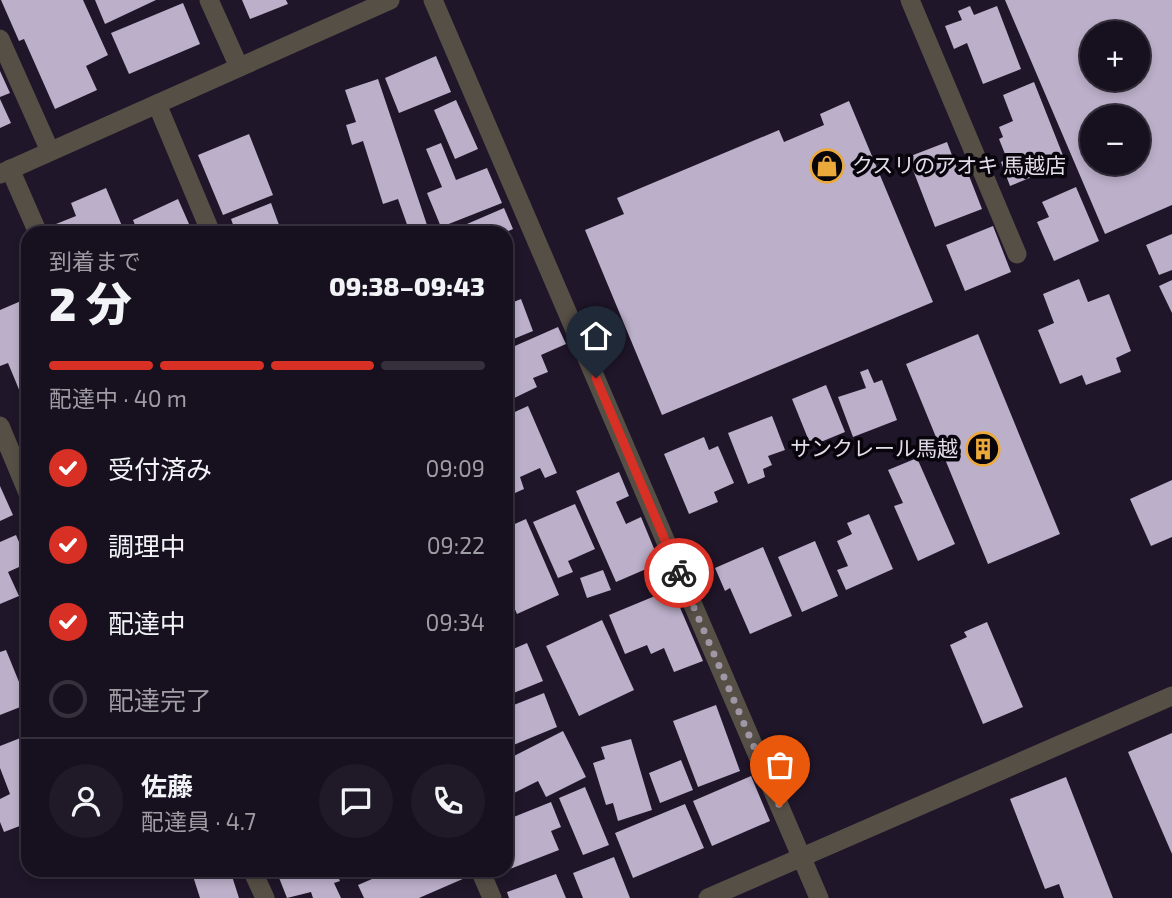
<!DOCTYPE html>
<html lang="ja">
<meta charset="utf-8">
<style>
:root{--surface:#17101f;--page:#201928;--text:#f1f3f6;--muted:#9e9da4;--line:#36303d;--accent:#d93025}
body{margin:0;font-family:"Exo 2","Noto Sans JP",sans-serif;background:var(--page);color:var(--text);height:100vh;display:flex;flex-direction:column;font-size:26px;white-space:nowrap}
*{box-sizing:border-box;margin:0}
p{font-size:23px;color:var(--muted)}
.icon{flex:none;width:38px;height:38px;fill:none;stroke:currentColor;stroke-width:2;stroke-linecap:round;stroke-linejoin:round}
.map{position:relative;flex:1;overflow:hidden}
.details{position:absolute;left:21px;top:226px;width:492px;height:651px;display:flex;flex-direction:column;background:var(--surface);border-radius:21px;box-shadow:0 4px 10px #0003,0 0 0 2px var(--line)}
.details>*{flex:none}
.buttons{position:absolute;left:1080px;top:21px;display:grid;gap:14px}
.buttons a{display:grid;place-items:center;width:70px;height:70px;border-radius:50%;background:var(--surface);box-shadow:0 4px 10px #0003,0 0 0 2px var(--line);font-size:35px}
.pin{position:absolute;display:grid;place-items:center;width:60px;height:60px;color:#fff;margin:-72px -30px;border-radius:50% 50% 50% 0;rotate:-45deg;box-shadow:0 0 7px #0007}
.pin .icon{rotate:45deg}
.courier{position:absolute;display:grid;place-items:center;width:70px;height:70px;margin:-35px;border:5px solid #d93025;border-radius:50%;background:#fff;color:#222;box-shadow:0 2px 9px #0007}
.overview em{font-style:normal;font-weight:800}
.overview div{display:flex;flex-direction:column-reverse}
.overview{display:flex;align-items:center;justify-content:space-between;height:119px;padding:0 28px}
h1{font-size:46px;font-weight:800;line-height:52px}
.bar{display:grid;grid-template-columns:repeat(4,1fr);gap:10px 7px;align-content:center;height:84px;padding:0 28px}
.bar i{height:9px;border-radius:5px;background:var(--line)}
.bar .current{background:var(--accent)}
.bar p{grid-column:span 4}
.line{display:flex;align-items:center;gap:18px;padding:0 28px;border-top:2px solid var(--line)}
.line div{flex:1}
.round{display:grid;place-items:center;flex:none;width:74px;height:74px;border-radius:37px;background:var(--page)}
ol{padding:0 28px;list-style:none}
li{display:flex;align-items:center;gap:21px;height:77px}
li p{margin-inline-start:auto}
li .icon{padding:7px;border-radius:50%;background:var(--accent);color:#fff;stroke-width:4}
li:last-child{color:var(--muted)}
li i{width:38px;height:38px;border:4px solid var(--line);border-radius:50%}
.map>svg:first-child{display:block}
</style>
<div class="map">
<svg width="1172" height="898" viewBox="0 0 1172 898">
<rect width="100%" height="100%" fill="#1f1629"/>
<path fill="#bbafc9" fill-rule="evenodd" d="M1,0h82l25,55 -22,11 11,24 -42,19 -31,-70 -5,2z
M95,0h61l-51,24z
M242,0h44l2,4 -38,15z
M1005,0h167v205l-67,29zM1092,33h46v46h-46zM1092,117h46v46h-46z
M183,3l17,41 -71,30 -18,-41z
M970,6l4,9 23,-9 24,63 -38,15 -16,-41 -13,6 -9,-23 17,-6 -4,-9z
M436,56l15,36 -52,21 -14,-35z
M0,71l10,22 -10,4z
M378,79l50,149 -14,5h-4l-12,-34 -15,5 -20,-63 -11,4 -6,-20 10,-3 -11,-32z
M1034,82l32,81 -56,23 -9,-24 6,-3 -8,-20 4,-2 -4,-10 14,-6 -10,-26z
M0,99l11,24 -11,5z
M456,100l22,49 -23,10 -21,-49z
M849,101l84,201 -271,113 -77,-185 39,-16 -7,-16 162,-68 5,12 40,-17 -4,-11z
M249,134l24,61 -50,20 -25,-60z
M947,142l11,29 8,-3 16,41 -47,18 -27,-70z
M441,143l15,37 31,-12 15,35 -61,24 -14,-34 15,-6 -16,-38z
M1076,187l23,54 -45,20 -17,-39 12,-5 -7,-15z
M106,188l19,45h-71l-3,-7 25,-10 -5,-13z
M178,199l15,34h-55l-5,-13z
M271,203l11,30h-46l-5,-14z
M504,208l9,21 -9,4h-41l-3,-6z
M993,226l18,46 -46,19 -19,-46z
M1172,234v36l-13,5 -13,-30z
M506,271l7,19 -7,3z
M1079,279l9,23 21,-8 22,57 -15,7 5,14 -35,13 -4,-10 -22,9 -22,-54 16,-7 -11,-29z
M1172,280v33l-13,-27z
M28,298v105l-3,1 -17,-41 -8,3v-56z
M521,299l12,32 -27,11v-37z
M558,327l8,17 -25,11 7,17 -15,6 4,9 -31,15v-52z
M978,334l82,200 -72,30 -82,-200z
M868,369l6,14 8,-3 15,40 -44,17 -15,-40 28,-9 -6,-16z
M826,385l19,47 -34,14 -19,-47z
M528,406l29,67 -12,5 -5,-10 -20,9 4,12 -18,8v-81z
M772,416l13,34 -17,6 4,9 -9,4 2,8 -17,7 -20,-51z
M704,437l5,13 9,-4 16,37 -20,9 4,10 -29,12 -25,-60z
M917,458l38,86 -37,17 -24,-55 9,-3 -15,-33z
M619,472l10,24 -13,6 10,22 15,-7 19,46 -44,19 -40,-91z
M1172,480v57l-21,9 -21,-47z
M0,486l13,29 -13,6z
M575,504l20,45 -27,12 5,11 -15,6 -25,-56z
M869,514l24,55 -47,21 -9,-20 11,-4 -11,-25 15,-7 -5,-11z
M526,519l33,76 -42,19 -11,-25v-61z
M16,535l12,28 -20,9 11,24 -19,8v-62z
M815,541l23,55 -36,16 -24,-55z
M763,547l29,69 -42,18 -20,-46 -5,3 -10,-23z
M603,570l8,20 -24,8 -7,-20z
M672,589l31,72 -29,11 -10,-24 -13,6 -4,-9 -22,9 -16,-39z
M602,620l32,70 -55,26 -33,-70z
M987,622l36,85 -40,17 -33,-79 17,-8 -3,-5z
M506,623l7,17 -7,3z
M527,643l16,38 -37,15v-44z
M6,650l22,54 -28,11v-63z
M544,693l13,34 -51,21v-40z
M716,705l24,66 -42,16 -25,-66z
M563,731l23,46 -40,20 -8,-16 -32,16v-37z
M1172,733v121l-44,-102z
M28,735v96l-3,-7 -21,8 -4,-10v-23l10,-5 -10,-26v-22z
M631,739l21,71 -34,11 -5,-18 -7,2 -13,-42 12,-4 -4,-12z
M681,760l12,30 -33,13 -11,-30z
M751,776l19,45 -58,25 -19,-45z
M1066,777l47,121h-49l-5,-14 -14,5 -35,-90z
M585,787l24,58 -26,10 -24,-57z
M551,802l10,25 -10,4 8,19 -49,19 -4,-12v-37z
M685,804l19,44 -71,30 -18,-45z
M614,857l16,41h-47l-10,-25z
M191,870h39l9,28h-39z
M276,870h59l5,11 -6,2 7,15h-28l-2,-6 -24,6z
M393,870h69l3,8 -46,20h-55l-6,-13z
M556,874l10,24h-57l-2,-6z"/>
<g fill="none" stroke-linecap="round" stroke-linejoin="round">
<path stroke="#564f46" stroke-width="19" d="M209,0l30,67
M433,0l386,898
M910,0l107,254
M0,39l50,112
M157,104l54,129
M10,169l28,64
M0,426l28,67
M252,870l13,28
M480,870l12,28
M708,898l464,-202"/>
<path stroke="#564f46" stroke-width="19" d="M0,174l390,-174"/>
</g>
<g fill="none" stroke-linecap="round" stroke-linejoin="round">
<path stroke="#9e97a6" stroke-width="7" stroke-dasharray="0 12.6" d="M679,573l101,234"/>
<path stroke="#d93025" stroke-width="9" d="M596,378l83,195"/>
</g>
<defs>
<symbol id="shop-ring" viewBox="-11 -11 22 22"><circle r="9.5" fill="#07040b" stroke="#eca93b" stroke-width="1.5"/><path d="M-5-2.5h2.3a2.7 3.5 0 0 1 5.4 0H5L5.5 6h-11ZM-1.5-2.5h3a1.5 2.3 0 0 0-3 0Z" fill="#eca93b"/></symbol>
<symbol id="building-ring" viewBox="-11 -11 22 22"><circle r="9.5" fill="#07040b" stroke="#eca93b" stroke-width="1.5"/><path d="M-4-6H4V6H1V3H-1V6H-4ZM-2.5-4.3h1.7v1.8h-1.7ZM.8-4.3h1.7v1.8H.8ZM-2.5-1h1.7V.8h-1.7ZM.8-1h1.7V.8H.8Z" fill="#eca93b"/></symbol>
</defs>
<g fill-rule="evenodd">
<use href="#shop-ring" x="808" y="147" width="38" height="38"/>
<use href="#building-ring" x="964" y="430" width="38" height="38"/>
</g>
<g text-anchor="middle" stroke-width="7" stroke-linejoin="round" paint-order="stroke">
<g font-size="21" fill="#e3ddea" stroke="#07040b" text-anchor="start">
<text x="852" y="173">クスリのアオキ 馬越店</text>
<text x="958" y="456" text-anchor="end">サンクレール馬越</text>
</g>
</g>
</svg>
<div class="buttons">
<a>+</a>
<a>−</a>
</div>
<div class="pin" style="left:780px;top:807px;background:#ea580c"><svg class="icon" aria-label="bag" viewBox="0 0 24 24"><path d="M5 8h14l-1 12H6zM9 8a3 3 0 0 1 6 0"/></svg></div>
<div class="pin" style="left:596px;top:378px;background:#1f2937"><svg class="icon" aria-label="home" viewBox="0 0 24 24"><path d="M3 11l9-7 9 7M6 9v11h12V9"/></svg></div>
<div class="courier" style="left:679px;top:573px"><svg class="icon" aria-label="bike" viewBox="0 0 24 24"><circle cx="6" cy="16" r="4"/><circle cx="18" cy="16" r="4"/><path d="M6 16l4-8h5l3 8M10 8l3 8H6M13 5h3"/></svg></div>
<section class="details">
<div class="overview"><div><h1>2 分</h1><p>到着まで</p></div><em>09:38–09:43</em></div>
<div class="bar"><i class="current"></i><i class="current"></i><i class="current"></i><i></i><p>配達中 · 40 m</p></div>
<ol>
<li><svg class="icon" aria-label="check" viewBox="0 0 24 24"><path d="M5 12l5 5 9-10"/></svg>受付済み<p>09:09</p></li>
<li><svg class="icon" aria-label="check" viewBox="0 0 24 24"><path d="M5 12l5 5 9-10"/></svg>調理中<p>09:22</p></li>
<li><svg class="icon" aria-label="check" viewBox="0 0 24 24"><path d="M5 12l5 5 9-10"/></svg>配達中<p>09:34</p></li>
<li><i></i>配達完了</li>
</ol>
<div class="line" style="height:126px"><a class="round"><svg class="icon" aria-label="person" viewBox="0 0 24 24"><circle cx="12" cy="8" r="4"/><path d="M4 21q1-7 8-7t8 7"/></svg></a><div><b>佐藤</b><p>配達員 · 4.7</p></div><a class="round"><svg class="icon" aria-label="chat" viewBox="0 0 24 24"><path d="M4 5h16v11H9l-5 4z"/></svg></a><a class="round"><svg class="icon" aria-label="phone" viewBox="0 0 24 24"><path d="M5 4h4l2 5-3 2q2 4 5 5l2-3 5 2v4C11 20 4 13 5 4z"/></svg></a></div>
</section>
</div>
